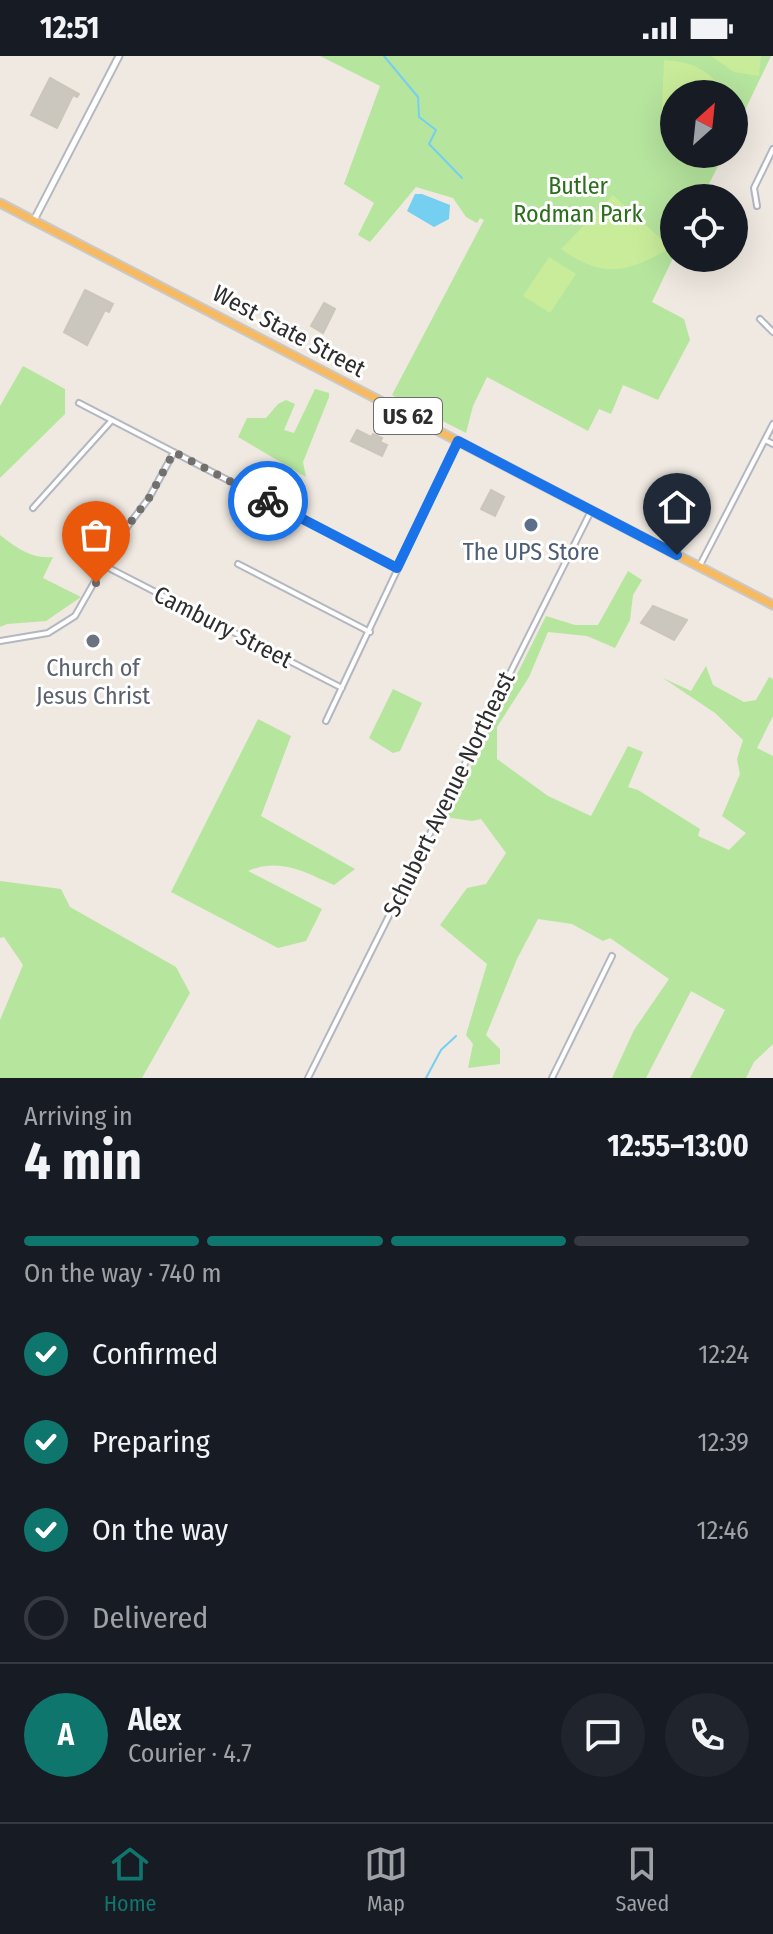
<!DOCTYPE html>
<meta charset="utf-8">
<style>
:root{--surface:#171b24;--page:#20242c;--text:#f1f3f6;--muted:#9ea1a6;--line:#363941;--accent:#0f766e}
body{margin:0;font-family:"Fira Sans Condensed",sans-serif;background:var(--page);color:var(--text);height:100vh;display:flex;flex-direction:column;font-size:30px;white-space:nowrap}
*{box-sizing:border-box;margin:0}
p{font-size:26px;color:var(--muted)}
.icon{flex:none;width:44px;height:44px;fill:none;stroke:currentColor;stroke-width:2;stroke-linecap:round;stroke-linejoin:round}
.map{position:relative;height:1022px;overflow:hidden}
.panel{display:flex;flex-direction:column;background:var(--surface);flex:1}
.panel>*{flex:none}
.needle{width:52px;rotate:27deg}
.tools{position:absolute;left:660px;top:24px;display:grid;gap:16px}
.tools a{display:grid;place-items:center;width:88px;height:88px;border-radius:50%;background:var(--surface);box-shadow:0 8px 32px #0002;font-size:40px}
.pin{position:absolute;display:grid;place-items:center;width:68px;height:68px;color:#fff;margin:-82px -34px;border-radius:50% 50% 50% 0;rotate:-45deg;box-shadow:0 0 8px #0007}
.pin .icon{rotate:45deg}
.courier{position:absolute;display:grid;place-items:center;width:80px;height:80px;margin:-40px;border:6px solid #1a73e8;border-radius:50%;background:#fff;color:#222;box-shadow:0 2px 10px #0007}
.head em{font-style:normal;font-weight:700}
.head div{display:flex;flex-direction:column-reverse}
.head{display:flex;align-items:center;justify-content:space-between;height:136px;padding:0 24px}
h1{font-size:52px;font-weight:700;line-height:60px}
.bar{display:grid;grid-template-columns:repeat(4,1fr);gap:12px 8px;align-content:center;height:96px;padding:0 24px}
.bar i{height:10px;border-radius:6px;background:var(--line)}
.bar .on{background:var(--accent)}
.bar p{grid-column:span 4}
.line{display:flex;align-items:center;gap:20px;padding:0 24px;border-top:2px solid var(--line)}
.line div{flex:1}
.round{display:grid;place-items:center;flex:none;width:84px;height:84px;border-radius:42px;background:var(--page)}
ol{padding:0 24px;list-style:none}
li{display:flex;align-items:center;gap:24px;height:88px}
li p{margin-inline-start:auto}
li .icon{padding:8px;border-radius:50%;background:var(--accent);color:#fff;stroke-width:4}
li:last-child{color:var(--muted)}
li i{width:44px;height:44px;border:4px solid var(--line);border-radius:50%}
.status{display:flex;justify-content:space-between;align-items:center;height:56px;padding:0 40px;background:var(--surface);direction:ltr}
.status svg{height:22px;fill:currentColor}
.tab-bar{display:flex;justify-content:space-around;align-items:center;height:112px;border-top:2px solid var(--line);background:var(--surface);font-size:22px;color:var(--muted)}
.tab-bar a{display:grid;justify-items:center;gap:4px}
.tab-bar .on{color:var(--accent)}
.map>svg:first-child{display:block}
</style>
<div class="status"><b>12:51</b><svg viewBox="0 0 49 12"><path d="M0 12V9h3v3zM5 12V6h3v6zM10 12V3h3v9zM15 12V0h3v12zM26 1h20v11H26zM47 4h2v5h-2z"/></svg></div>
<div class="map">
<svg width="773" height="1022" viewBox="0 0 773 1022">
<rect width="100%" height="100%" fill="#efe9e1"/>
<path fill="#b6e59e" d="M320,0h451l-37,77v-39h-60v60h50l-22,44h-28v58l-22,46 32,17 6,21 -32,60 -35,-15 -12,29 -12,-5 -11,22 -101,-54 -14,29 -7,27 -74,-38 92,-175 -4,-2 -3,5 -11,-6 -13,-19 -37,-11 -46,55 -12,-7 16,-32 -30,-19 36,-98z
M23,310l42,23v25l-65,64v-72z
M315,333l14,4v4l-26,65 3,15 -68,-40 9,-19h19l12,-14 8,-4 9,4 -11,26 10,3z
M0,479c17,13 31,24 53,22l-10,21 38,19 -35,24 -39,3 -7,3z
M628,515l14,9 -9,15 -3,25 -15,28 -28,-12 -39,-4 -19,45 -32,50v32l51,37 43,20 37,-70 15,6 -15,35 10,3 62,39 -2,7 31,14 17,-17 -24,-17 18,-42 -3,-15 6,-19 -28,-27 -52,-35 28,13 15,-25 7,19 31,17 12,-2 13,-23 4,2v37l-16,32 16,8v288l-19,18 -8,16h-56l35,-68 -34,-19 -45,87h-34l22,-48 35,-51 -59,-41 -7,3 -31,-17 -34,-5 -21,40 -31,76 14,14v15l-32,4 5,-24 -7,-9 21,-71 -47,-39 27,-37 19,-4 20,-31 -25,-34 -9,2 -26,-4 100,-201 29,9h23z
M393,633l29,14 -22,48 -7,2 -24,-15z
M258,663l33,17 -30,80 94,53 -21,16c-29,-13 -54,-28 -86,-14l74,38 -16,32 -28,7 -107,-56z
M0,825l61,8 9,18 106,60 14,26 -48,85h-142v-58l23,-55 -19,-28 -4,1z"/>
<path fill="#c9ec9a" d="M711,0h50l-2,20 -25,-4z
M664,4c28,2 46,9 61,34h-51v39l-13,1z
M613,139l58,53c-44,24 -66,32 -110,1z
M549,201l27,17 -26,39 -27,-17z"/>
<path fill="#75cff0" d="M415,138h7l28,11 -1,14 -15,8 -27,-16z"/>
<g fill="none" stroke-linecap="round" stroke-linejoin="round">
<path stroke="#75cff0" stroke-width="2" d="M384,0l34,41 1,20 17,13 -7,14 33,34
M426,1022l15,-28 15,-14"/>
</g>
<path fill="#cbc7bf" stroke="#cbc5ba" stroke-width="2" d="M50,22l29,16 -2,3 -4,-2 -16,33 -26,-13z
M85,234l28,14 -4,8 -4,-2 -18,35 -23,-13z
M324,247l11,6 -12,24 -12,-7z
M357,374l14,7 2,-3 9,4 -2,4 7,3 -5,11 -31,-15z
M491,434l13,7 -9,19 -14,-7z
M653,550l34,14 -13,20 -33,-17z"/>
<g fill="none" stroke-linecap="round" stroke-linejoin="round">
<defs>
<path id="minor" d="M757,150l-3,-18 19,-39
M760,263l13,13
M79,347l318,165
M765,384l8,4
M33,452l79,-88
M238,508l132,68
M105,510l237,122
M699,511l74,-143
M0,585l48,-8 27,-17 46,-81 28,-37 25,-46
M326,665l132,-280
M308,1022l283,-567
M552,1022l60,-122"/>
<path id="tertiary" d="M34,164l85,-164"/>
<path id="trunk" d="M0,147l773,402"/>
</defs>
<use href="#minor" stroke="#b4b7c1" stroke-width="8"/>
<use href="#tertiary" stroke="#b4b7c1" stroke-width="9"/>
<use href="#trunk" stroke="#c9c9c9" stroke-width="11"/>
<use href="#minor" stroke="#fff" stroke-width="4"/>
<use href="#tertiary" stroke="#fff" stroke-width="5"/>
<use href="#trunk" stroke="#f8ba60" stroke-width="7"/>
</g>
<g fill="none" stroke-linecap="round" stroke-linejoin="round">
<path stroke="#726f6d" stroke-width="8" stroke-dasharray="0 14.4" d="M96,527l25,-48 28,-37 25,-46 94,49"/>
<path stroke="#1a73e8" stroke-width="10" d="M268,445l129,67 61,-127 219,114"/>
</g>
<circle fill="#5c6f8a" stroke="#fff" stroke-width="3" cx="531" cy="469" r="8"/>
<circle fill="#6b7280" stroke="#fff" stroke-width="3" cx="93" cy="585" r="8"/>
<g text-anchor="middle" stroke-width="6" stroke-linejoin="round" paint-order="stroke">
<rect fill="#fff" stroke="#6d6d6d" stroke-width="2" x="374" y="342" width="68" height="36" rx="6"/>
<g font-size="22" font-weight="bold" fill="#2e2e2e">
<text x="408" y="368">US 62</text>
</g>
<g font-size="24" fill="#2c6e1b" stroke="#fff">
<text x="578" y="138">Butler<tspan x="578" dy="28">Rodman Park</tspan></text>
</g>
<g font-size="24" fill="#2e2e2e" stroke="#fff">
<text transform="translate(289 275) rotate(28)" y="8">West State Street</text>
<text transform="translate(223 571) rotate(27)" y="8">Cambury Street</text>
<text transform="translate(449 738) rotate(-64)" y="8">Schubert Avenue Northeast</text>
</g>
<g font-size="24" fill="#4e5e75" stroke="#fff">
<text x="531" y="504">The UPS Store</text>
</g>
<g font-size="24" fill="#5b616d" stroke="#fff">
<text x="93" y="620">Church of<tspan x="93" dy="28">Jesus Christ</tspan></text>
</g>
</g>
</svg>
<div class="tools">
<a><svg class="needle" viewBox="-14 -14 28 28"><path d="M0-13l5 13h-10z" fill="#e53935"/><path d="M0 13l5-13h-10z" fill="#9ea1a6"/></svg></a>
<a><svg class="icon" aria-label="locate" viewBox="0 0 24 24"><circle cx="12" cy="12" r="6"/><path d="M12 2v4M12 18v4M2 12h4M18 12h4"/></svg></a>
</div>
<div class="pin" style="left:96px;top:527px;background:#ea580c"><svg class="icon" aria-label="bag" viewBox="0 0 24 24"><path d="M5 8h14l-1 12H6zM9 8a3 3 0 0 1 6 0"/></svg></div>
<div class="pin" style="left:677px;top:499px;background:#1f2937"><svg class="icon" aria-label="home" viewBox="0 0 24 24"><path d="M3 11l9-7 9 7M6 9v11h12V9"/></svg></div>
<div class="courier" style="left:268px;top:445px"><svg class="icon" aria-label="bike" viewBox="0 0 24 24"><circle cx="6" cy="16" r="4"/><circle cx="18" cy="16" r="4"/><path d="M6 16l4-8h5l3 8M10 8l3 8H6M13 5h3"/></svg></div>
</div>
<section class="panel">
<div class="head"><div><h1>4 min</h1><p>Arriving in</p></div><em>12:55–13:00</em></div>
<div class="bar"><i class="on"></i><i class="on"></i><i class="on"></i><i></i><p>On the way · 740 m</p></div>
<ol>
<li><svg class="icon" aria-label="check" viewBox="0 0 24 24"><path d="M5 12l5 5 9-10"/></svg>Confirmed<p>12:24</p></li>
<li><svg class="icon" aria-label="check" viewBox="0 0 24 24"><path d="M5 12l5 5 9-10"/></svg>Preparing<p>12:39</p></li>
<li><svg class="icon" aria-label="check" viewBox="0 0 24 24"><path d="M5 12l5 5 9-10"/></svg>On the way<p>12:46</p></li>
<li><i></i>Delivered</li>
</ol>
<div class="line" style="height:144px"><b class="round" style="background:var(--accent);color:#fff">A</b><div><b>Alex</b><p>Courier · 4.7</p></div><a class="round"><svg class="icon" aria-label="chat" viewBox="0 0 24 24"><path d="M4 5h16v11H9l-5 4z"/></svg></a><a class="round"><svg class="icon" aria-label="phone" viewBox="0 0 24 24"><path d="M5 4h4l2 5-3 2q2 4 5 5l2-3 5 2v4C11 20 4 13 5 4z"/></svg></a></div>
</section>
<nav class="tab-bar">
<a class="on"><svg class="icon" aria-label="home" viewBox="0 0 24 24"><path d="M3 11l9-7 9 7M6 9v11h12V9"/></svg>Home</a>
<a><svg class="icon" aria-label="map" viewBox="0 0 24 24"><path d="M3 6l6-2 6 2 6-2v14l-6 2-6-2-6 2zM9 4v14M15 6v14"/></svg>Map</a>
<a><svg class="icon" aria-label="saved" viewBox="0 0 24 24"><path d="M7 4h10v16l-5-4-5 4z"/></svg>Saved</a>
</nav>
